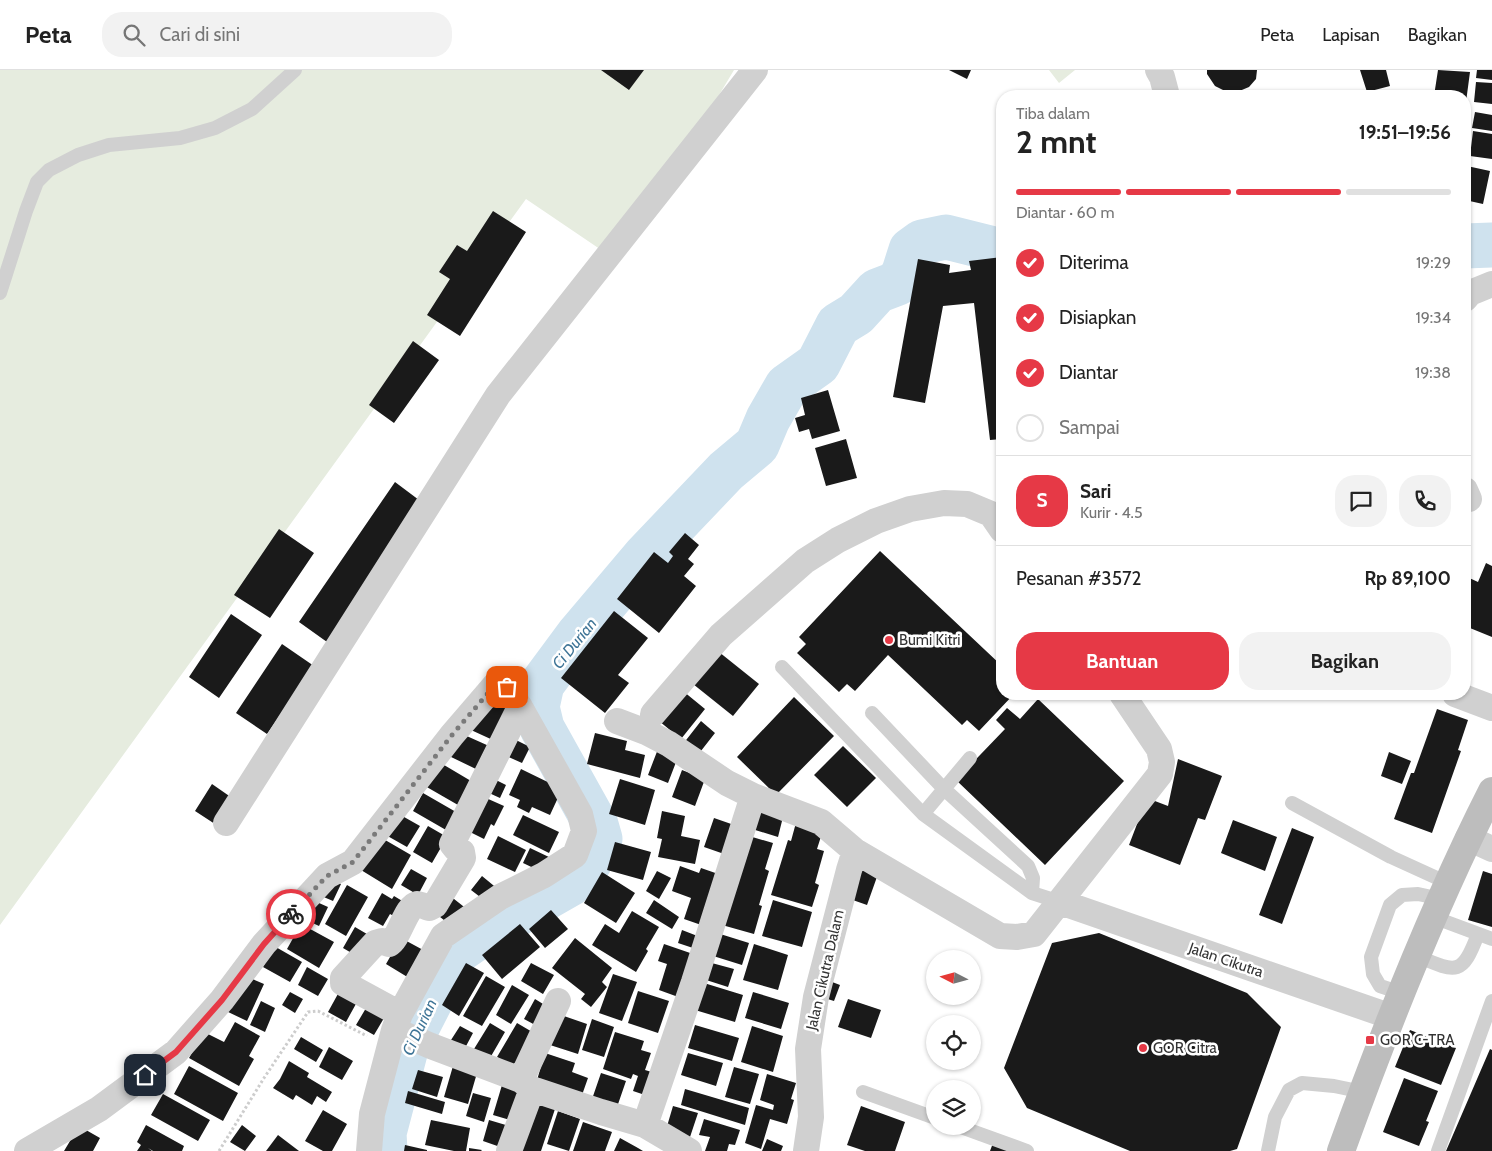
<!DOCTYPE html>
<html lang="id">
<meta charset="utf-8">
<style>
:root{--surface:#fff;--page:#f2f2f2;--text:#222;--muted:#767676;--line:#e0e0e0;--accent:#e63946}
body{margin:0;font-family:Cabin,sans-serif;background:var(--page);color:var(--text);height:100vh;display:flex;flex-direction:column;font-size:19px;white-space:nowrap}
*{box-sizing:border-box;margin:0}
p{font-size:16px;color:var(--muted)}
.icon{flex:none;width:28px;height:28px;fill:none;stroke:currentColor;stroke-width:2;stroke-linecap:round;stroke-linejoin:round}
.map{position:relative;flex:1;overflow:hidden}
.sheet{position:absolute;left:996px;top:20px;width:475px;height:610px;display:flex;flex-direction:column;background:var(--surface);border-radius:20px;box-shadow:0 1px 4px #0004}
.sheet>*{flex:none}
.needle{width:32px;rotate:276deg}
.buttons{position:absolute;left:926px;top:880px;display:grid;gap:10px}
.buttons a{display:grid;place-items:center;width:55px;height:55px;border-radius:50%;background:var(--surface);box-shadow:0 1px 4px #0004;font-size:25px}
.pin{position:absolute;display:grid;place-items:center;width:42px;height:42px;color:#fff;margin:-21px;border-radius:10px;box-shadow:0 2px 8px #0006}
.courier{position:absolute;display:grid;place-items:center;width:50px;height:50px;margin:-25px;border:4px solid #e63946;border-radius:50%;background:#fff;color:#222;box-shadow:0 1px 6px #0007}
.summary em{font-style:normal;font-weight:700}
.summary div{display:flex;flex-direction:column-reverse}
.summary{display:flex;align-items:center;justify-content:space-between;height:85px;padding:0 20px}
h1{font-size:32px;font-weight:700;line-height:38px}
.bar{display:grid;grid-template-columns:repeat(4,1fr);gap:8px 5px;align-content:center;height:60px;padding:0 20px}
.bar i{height:6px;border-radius:4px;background:var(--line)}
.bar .selected{background:var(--accent)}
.bar p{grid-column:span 4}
.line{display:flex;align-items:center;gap:12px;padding:0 20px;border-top:1px solid var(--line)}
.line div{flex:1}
.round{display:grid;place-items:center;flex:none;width:52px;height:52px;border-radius:20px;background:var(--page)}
ol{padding:0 20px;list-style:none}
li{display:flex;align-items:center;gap:15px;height:55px}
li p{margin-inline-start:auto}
li .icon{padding:5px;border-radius:50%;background:var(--accent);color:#fff;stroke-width:4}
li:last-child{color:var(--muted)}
li i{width:28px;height:28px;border:2px solid var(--line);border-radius:50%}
.primary-button{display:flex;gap:10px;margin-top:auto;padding:10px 20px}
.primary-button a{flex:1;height:58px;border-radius:20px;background:var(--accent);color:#fff;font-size:20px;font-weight:700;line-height:58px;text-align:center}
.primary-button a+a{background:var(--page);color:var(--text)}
header{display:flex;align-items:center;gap:30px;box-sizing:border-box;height:70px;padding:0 25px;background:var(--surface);border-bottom:1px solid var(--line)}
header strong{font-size:24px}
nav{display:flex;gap:28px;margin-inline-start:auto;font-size:18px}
.search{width:350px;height:45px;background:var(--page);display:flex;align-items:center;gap:12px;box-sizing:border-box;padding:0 18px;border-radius:20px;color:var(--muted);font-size:19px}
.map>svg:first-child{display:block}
</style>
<header>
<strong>Peta</strong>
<div class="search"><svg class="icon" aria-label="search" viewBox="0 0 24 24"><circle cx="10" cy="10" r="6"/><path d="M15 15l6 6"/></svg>Cari di sini</div>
<nav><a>Peta</a><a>Lapisan</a><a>Bagikan</a></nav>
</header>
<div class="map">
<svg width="1492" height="1081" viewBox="0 0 1492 1081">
<rect width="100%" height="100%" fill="#fff"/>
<path fill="#e6ecdf" d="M0,0h734l-115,192 -93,-63 -526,726z
M1049,0h26l-16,13z"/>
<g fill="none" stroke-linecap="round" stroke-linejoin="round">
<path stroke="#cfe2ee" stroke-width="45" d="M1465,176l27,-1
M385,1081l-1,-18 22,-84 49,-96 29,-20 86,-49 16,-16 9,-15 5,-14 -4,-14 -54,-97 -5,-21 5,-23 37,-50 66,-78 81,-85 31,-26 11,-26 19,-33 31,-22 20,-39 18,-11 21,-23 21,-8 6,-11 7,-22 11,-8 24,-5 56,14"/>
</g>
<path fill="#1a1a1a" d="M601,0h43l-15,20z
M949,0h22l-4,9z
M1207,0h50l-1,9 -7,8 -12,5h-10l-12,-6 -8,-12z
M1360,0h26l4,16 -23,6z
M1438,0l32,2 -4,30 -1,-6h-31z
M1477,0h15v10l-16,-2z
M1476,12l16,1v21l-18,-2z
M1475,42l17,3v16l-20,-3z
M1473,61l19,3v25l-22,-3z
M1465,66l4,1 -3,16h-1z
M1467,96l23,5 -7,33 -18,-4v-23z
M493,141l33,21 -66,104 -33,-21 23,-36 -11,-7 18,-27 10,6z
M1002,187v182l-12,1 -16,-137 -31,3 -18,97 -32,-6 25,-138 32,6 -1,8 22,-3 -2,-9z
M413,271l26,19 -45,63 -25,-18z
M828,320l12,41 -28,8 -3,-10 -10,3 -4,-14 10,-3 -4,-17z
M846,369l11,39 -31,8 -11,-38z
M395,412l28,21 -96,139 -28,-20z
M279,459l35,24 -44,65 -36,-23z
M685,463l14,12 -11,14 6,5 -10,12 12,10 -37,47 -42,-34 37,-47 14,11 5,-7 -4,-4z
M880,481l122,115v28h12l-35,37 -12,-11 -5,5 -74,-70 -33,36 -8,-7 -8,8 -42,-39 9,-9 -7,-7z
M1486,493l6,3v71l-27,-11v-50l13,6z
M614,541l34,27 -30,37 11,8 -24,30 -44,-35z
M231,544l31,21 -43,63 -30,-21z
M282,574l32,22 -47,68 -31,-21z
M714,578l45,36 -26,32 -45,-36z
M683,621l22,18 -24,30 -22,-18z
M487,627l23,11 -15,33 -24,-11z
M794,627l40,39 -58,59 -39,-38z
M1038,629l86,82 -79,84 -89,-85 49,-51 -9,-9 11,-12 13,11z
M1437,639l31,11 -10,30 3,1 -29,82 -38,-14 17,-46h3z
M701,651l14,12 -18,23 -14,-12z
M460,663l29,13 -11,24 -29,-14z
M595,663l32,8 -2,9 20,5 -5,23 -53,-14z
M512,668l18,9 -8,16 -18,-8z
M843,676l33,32 -29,29 -33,-32z
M658,679l20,8 -10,26 -20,-8z
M1389,682l22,9 -9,23 -21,-8z
M1178,689l44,17 -17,44 -7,-2 -18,47 -51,-20 18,-47 21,8z
M439,692l32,19 -13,24 -33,-19z
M521,699l41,20 -12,26 -18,-8 -3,6 -12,-6 3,-7 -11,-5z
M682,700l23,9 -10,27 -23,-9z
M620,709l35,11 -10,35 -36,-11z
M496,710l10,5 -6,13 -11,-5z
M212,714l23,16 -17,26 -23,-15z
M423,723l33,19 -10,18 -33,-19z
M486,728l18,8 -10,20 -3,-2 -7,15 -14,-7z
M758,739l25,8 -5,20 -26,-8z
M662,741l23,5 -4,20 19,4 -5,24 -37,-7 4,-18 -5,-1z
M397,743l23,13 -13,21 -23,-13z
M523,745l36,17 -10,21 -36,-18z
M714,748l23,8 -10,29 -23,-8z
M797,749l27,8 -7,22 7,2 -9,32 4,2 -7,22 -41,-12 17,-55 3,1z
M1233,750l44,17 -12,34 -44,-18z
M428,756l19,11 -15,26 -19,-11z
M1292,758l22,9 -32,87 -23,-9z
M498,766l28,14 -11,22 -28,-13z
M749,766l24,7 -8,26 4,2 -10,34 3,1 -8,28 -32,-9z
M380,767l31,18 -19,34 -31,-19z
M615,772l36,10 -8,28 -36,-10z
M530,778l21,10 -7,15 -21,-10z
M680,796l19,7 2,-5 23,8 -17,51 -23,-8 7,-21 -19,-7z
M858,797l20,7 -11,31 -20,-7z
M411,799l16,9 -9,17 -17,-10z
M657,801l14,7 -12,21 -13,-8z
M1483,801l9,3v53l-24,-7z
M602,802l33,21 -19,30 -32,-20z
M482,806l17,14 -11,13 -17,-13z
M328,807l13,7 -8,17 -14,-6z
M347,815l21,12 -22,39 -21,-12z
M382,823l10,6 2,-3 15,9 -8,15 -11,-6 -7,12 -15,-8z
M449,825l19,15 -14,18 -19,-15z
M310,829l18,8 -9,19 -17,-8z
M654,830l25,17 -7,12 -26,-16z
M773,830l39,12 -10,35 -40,-11z
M551,840l17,19 -23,19 -16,-19z
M632,841l27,16 -13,22 2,2 -12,21 -44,-27 13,-21 14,9z
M301,854l33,18 -15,26 -32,-19z
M520,854l20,23 -38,32 -20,-24z
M355,857l17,10 -12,21 -17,-10z
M682,860l18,7 -4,12 -18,-6z
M717,863l32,10 -7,22 -32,-10z
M1099,863l148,60 34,34 -44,122 -7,2h-100l-103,-43 -23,-40 48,-125z
M401,868l24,13 -16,27 -23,-14z
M575,868l37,30 -10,14 5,5 -16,20 -10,-8 4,-5 -33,-26z
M664,874l32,11 -15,43 -22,-8 8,-26 -9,-3z
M754,874l34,11 -10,35 -35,-10z
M274,876l28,16 -12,20 -27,-15z
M708,892l26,7 -6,18 -25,-8z
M466,893l18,10 -25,43 -17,-11z
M531,893l23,12 -11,19 -22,-13z
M307,897l21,12 -10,17 -20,-11z
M613,904l24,8 -15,39 -23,-8z
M243,905l21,9 -17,37 -21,-10z
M486,906l19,11 -23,39 -19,-10z
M827,910l13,5 -6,16 -13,-4z
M704,913l39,12 -8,27 -40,-12z
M512,915l17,10 -18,29 -15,-9z
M638,921l31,10 -11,32 -30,-10z
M290,922l13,7 -8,14 -13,-8z
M339,922l18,10 -11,20 -18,-10z
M753,922l36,11 -8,26 -36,-11z
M535,929l13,8 -11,19 -13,-7z
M848,929l33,11 -10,28 -33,-11z
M261,931l14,7 -10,24 -15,-7z
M369,933l18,10 -13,22 -18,-10z
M561,945l26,9 -9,30 -28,-9z
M592,949l22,8 -10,30 -22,-7z
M235,952l25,14 -11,20 5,3 -15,27 -50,-28 15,-26 20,10z
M490,953l15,9 -15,26 -16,-9z
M517,953l17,10 -19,34 -18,-10z
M695,955l44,13 -7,23 -44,-13z
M460,956l13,7 -8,15 -14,-8z
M752,956l31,10 -10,36 -32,-10z
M1410,960l46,18 -15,37 -46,-18z
M615,962l29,9 -3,9 10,3 -6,17 10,3 -7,23 -15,-5 5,-15 -5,-2 -2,5 -28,-10z
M301,967l22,13 -7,12 -22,-13z
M329,977l24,14 -11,19 -23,-13z
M1490,979l2,1v101h-46z
M545,983l30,10 -3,9 16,6 -6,17 -45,-15z
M688,983l35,10 -7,23 -35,-11z
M289,991l20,12 -2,4 25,15 -6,10 -9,-6 -5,9 -16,-10 -3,5 -20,-12 7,-9z
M189,996l49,27 -15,28 -49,-27z
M453,996l24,7 -9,31 -24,-7z
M734,997l25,7 -9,30 -25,-7z
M418,1000l25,7 -6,20 -25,-8z
M601,1003l25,8 -10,29 -25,-8z
M767,1004l29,9 -5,16 3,1 -7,24 -17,-5 -9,30 -16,-6 11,-38 17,5 1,-5 -14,-5z
M1404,1008l34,13 -12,30 3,1 -10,24 -36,-14z
M502,1015l20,6 -9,30 -20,-6z
M685,1019l64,19 -4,17 -64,-20z
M408,1021l37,11 -3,12 -37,-11z
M473,1023l18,5 -7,24 -18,-6z
M163,1024l47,26 -12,21 -47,-26z
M533,1031l22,8 -14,42h-25z
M673,1036l25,7 -9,27 -24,-7z
M861,1036l44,16 -10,29h-30l-18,-6z
M323,1040l24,14 -15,27h-9l-18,-10z
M558,1041l22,8 -11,32 -22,-7z
M704,1049l36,11 -5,15 -6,-1 -2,7h-22l5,-14 -11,-2z
M431,1050l39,8 -4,23h-12l-29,-6z
M489,1050l24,7 -7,22 -23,-8z
M583,1052l29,10 -7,19h-32z
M146,1055l38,21 -2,5h-29l-5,-3 4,3h-15l4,-6 -4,-3z
M242,1055l14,11 -11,15 -15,-9z
M79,1056l21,12 -7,13h-29z
M278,1065l21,16h-33z
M620,1068l18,10 5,3h-29z
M767,1069l16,7 -2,5h-19z
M993,1073l22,8h-25z
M405,1075l22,5v1h-23z
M469,1078l13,2 -1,1h-12z"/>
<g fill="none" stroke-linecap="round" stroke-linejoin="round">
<path stroke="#cdcdcd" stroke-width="3" stroke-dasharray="2.5 2.5" stroke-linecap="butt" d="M219,1081l45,-73 44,-66 10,-1 49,25"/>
<path stroke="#d0d0d0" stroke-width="14" d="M0,223l26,-82 11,-29 12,-12 29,-15 31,-10 71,-7 35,-10 37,-19 43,-39
M782,597l141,147 109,79 28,9
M872,643l71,75 85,78 5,12 -1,15
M1292,733l99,54 57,26
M923,744l47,-56
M1433,847l59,22
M1417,886c40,17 45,20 61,-22
M1401,923l-21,-7 -7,-12 -2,-17 19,-52 12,-10 16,-1 23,5
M863,1022l72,26
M958,1056l69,25
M1268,1081l7,-34 14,-27 13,-7 32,3 29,6
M1438,1081l54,-150"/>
<path stroke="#d0d0d0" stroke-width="26" d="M1158,0l4,7 5,19
M1465,229l5,-6 22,-9
M1465,420l4,9
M1455,624l37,14
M653,644l68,-79 84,-74 33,-21 38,-19 34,-12 34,-6 23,1 24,10 11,16
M617,651l29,11 23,12 58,39 26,13 68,26 34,29 145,85 17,1 17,-3 126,-160 2,-12 -3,-13 -37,-55
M226,753l272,-428 257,-325
M1468,768l24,11
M1060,832l332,115
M400,944l-57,-31v-5l32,-35 7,-2 7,3c10,-5 17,-38 28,-40 3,0 9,3 12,4l6,-3 28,-47 -1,-6 -6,-3 -4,-5 68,-137
M394,960l37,16 90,34 11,9 69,23 44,13 44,26
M521,1010l37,-79
M645,1055l49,-143 59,-186
M27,1081l72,-42 77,-57 46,-52 42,-56 63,-68 26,-14 99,-127 43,-50 12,2 13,20 60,107 4,17 -9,24 -31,20 -44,22 -57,39 -43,78 -6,16 -22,84 -3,37
M509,1081l23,-62
M806,1081l5,-34 -3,-68 8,-52 33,-127 6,-19"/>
<path stroke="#bdbdbd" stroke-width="28" d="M1341,1081c44,-122 92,-244 151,-360"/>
</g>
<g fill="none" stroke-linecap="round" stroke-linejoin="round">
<path stroke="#7a7a7a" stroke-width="5" stroke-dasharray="0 9" d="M291,844l36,-38 26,-14 99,-127 43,-50 12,2"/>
<path stroke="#e63946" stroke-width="6" d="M145,1005l31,-23 46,-52 42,-56 27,-30"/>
</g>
<g fill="#e63946" stroke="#fff" stroke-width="2">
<circle cx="889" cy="570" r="5"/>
<rect x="1365" y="965" width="10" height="10" rx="2.5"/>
<circle cx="1143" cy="978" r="5"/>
</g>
<g text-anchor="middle" stroke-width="5" stroke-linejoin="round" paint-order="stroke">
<g font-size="15" fill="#333" stroke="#fff" text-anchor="start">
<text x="899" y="575">Bumi Kitri</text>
<text x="1380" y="975">GOR C-TRA</text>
<text x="1153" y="983">GOR Citra</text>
</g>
<g font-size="15" fill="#333" stroke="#fff">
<text transform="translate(1226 890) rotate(19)" y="5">Jalan Cikutra</text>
<text transform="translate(825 900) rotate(-77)" y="5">Jalan Cikutra Dalam</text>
</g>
<g font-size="16" font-style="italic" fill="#3f7597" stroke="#fff">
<text transform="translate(574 573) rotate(-51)" y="6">Ci Durian</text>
<text transform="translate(419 957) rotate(-65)" y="6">Ci Durian</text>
</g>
</g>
</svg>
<div class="buttons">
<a><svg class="needle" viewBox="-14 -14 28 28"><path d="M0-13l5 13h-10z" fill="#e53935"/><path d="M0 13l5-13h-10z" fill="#767676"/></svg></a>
<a><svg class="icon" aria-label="locate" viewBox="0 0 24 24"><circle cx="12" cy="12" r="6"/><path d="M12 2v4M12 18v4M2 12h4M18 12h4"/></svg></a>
<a><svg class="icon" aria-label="layers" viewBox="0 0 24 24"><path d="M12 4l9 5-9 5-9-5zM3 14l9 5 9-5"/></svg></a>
</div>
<div class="pin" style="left:507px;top:617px;background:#ea580c"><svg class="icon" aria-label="bag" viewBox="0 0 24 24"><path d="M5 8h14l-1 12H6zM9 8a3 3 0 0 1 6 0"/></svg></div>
<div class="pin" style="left:145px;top:1005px;background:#1f2937"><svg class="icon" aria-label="home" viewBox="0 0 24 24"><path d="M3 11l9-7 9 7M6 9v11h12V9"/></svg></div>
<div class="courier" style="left:291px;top:844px"><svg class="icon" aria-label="bike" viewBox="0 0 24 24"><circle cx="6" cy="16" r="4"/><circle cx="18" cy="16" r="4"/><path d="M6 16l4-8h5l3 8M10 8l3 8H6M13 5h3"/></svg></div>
<section class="sheet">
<div class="summary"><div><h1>2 mnt</h1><p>Tiba dalam</p></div><em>19:51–19:56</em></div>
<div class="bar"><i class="selected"></i><i class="selected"></i><i class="selected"></i><i></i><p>Diantar · 60 m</p></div>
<ol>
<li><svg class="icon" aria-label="check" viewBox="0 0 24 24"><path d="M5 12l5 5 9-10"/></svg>Diterima<p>19:29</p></li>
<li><svg class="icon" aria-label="check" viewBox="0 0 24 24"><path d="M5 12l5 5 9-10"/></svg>Disiapkan<p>19:34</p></li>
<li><svg class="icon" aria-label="check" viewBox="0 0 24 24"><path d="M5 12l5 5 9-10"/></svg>Diantar<p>19:38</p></li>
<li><i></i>Sampai</li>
</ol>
<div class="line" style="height:90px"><b class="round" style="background:var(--accent);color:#fff">S</b><div><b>Sari</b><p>Kurir · 4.5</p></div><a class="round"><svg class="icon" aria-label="chat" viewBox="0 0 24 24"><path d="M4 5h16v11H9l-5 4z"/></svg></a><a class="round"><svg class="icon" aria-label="phone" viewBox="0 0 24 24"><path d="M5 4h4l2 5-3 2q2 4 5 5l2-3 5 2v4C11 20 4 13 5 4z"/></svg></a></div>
<div class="line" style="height:65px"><div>Pesanan #3572</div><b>Rp 89,100</b></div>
<div class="primary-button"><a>Bantuan</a><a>Bagikan</a></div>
</section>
</div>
